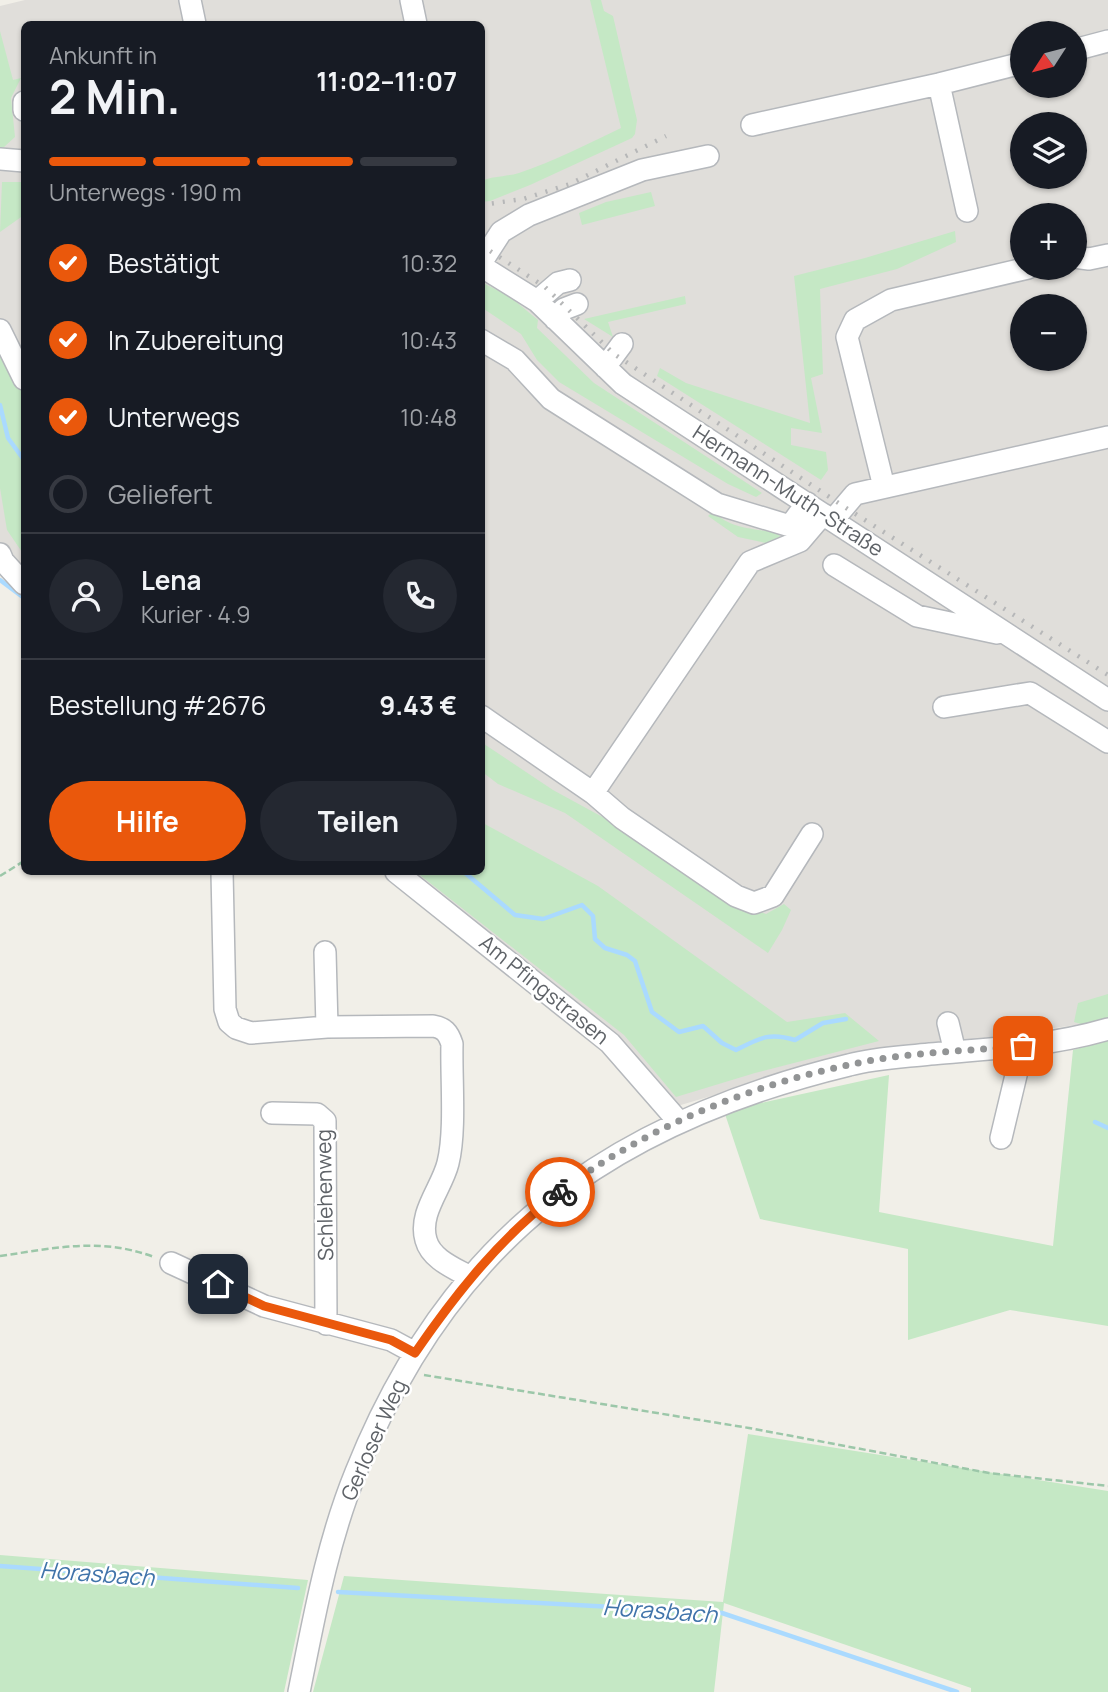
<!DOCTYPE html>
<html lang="de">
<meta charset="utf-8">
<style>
:root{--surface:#171b24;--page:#242831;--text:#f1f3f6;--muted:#9ea1a6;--line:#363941;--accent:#ea580c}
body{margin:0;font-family:Manrope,sans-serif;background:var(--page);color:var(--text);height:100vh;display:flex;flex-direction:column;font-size:26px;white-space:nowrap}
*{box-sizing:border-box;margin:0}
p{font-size:23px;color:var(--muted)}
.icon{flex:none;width:38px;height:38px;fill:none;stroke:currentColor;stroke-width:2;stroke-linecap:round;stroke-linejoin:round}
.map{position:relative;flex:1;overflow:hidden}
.side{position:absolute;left:21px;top:21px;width:464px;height:854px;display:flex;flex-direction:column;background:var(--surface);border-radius:10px;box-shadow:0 2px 5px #0004}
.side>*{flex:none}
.needle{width:46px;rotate:234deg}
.controls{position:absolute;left:1010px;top:21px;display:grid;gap:14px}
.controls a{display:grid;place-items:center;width:77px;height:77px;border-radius:50%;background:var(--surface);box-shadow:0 2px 5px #0004;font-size:35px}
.pin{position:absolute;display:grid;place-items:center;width:60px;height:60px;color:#fff;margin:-30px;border-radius:14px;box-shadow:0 4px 10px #0006}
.courier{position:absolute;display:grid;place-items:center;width:70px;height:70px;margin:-35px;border:5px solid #ea580c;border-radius:50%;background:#fff;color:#222;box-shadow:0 2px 9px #0007}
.head em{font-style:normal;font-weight:700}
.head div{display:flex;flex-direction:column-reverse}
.head{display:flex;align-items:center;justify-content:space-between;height:119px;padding:0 28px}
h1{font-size:46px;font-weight:700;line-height:52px}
.bar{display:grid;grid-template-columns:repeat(4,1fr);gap:10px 7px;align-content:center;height:84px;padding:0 28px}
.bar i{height:9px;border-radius:5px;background:var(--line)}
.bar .active{background:var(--accent)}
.bar p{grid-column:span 4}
.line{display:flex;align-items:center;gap:18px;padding:0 28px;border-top:2px solid var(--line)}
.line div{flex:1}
.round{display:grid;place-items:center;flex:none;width:74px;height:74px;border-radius:37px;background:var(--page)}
ol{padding:0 28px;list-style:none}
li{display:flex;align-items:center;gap:21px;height:77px}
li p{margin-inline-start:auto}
li .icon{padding:7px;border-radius:50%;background:var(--accent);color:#fff;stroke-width:4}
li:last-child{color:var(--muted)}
li i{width:38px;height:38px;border:4px solid var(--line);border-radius:50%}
.primary-button{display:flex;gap:14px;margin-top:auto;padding:14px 28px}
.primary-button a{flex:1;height:80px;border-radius:42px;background:var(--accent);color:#fff;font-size:28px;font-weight:700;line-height:80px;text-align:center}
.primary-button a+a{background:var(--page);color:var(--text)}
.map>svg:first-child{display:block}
</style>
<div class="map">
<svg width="1108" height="1692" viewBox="0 0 1108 1692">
<rect width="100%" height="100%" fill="#f1efe8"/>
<path fill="#e0deda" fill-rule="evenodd" d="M25,0h1083v1014l-33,11 -238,34 -163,48 -268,-235h75v-848h-457v566l-24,-17v-567zM1022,33h52v53h-52zM1022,124h52v53h-52zM1022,215h52v53h-52zM1022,306h52v53h-52z"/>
<path fill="#c5e8c5" d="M590,0h11l3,11 9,5 24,104 -2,14 -3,4 -102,47 -40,16 -9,1v-21c12,-5 24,-4 38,-8 35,-12 69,-29 102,-45z
M0,31l13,49 8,-2 -10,20 4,39 -11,10h-4z
M2,182h22v33l-24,17z
M651,192l4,14 -73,19 -3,-12 27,-11z
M955,231l1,11 -59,27 -77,20 3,85 -12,4 11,55 -31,-5v17l35,7 2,18 -7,10 -164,-104 3,-8 26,15 124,40 -16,-147 71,-18z
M481,282l28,14 29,24 -1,8 57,55 168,110 -6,4 -28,-13 -169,-102 -22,-22 -16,-26 -40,-27z
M685,296l1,8 -78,18 5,15 -29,-18z
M0,349l24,46v160l-17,-25 -7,-42z
M713,511c18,19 41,17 65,22l4,7 -7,5 -37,-8 -30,-21z
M481,742l72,48 66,36 112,75 35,13 18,-10 7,6 -9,20 -14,23 -203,-140 -67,-29 -17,-13z
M481,822l117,64 189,136 58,-9 34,28 -124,32 -79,24 -52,-62 -208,-163h65z
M1108,994v25l-21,7 -13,-4 4,-19z
M1108,1040v286l-98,-16 -102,30v-91l-148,-30 -36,-108 165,-36 -10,137 174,34 20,-196z
M748,1434l360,57v201h-137v-4l-247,-85 -10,89h-401l31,-116 379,26z
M0,1555l308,25 -24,112h-284z"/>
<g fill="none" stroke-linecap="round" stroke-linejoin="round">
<path stroke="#aadaff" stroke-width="4.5" d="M0,405l8,33 16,22
M0,580l24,18
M464,872l51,43 28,4 39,-14 11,11 2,23 10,9 22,7 8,6 17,51 27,20 24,-6 19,17 14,7c24,-12 33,-18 59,-10l28,-17 23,-4
M1095,1122l13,6
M0,1566l298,22
M338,1592l384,21 235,79"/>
<defs>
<path id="minor" d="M190,0l5,24
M411,0l5,24
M1074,50l34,-9
M939,84l28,127
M24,102v8
M752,125l187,-41 83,-21
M0,159l24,2
M1074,257l15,2 19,-4
M481,263l20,-31 28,-17 113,-45 66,-14
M481,266l56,35 86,83 485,316
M537,301l21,-18 12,-3
M555,319l9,-10 13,-5
M0,330l24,49
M481,340l34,20 36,39 166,105 73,22 17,-23
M605,367l17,-23
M884,487l-37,-150 8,-17 36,-20 137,-32
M833,520l22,-26 253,-57
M0,554l3,7 21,23
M834,565l83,51 80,17
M944,707l86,-14 78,49
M481,716l112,77 29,25 114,78 18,7 19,-7 39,-62
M593,793l157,-231 50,-21 23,-27
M222,872l3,137 4,13 7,6 15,5 76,-6 106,-1c11,2 15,6 19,18 -1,33 4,87 -4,119 -6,25 -30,50 -22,77 5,19 28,28 44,37
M396,872l214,171 69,79
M325,952l2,75
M948,1023l7,29
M272,1113l45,1 8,7 1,203
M1001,1138l22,-92
M171,1263l93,43 127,34 24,13
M299,1692c15,-74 28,-149 57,-220 93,-233 253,-349 493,-407 26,-7 54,-8 81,-11 60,-5 120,-8 178,-25"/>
</defs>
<use href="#minor" stroke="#b5b8bc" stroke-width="24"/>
<path stroke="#9cc7a9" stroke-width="2.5" stroke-dasharray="7 3.5" stroke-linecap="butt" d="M0,876l24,-15
M0,1256c56,-8 100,-19 154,1
M424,1375l325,53 240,45 119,13"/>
<use href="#minor" stroke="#fff" stroke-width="21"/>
<path stroke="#b6b7b8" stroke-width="4.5" stroke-dasharray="2 9" stroke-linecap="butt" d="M481,205l42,-6 47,-15 96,-48
M481,245l64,42 69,67 229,152 265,169"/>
</g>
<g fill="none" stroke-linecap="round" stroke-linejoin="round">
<path stroke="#929495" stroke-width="7" stroke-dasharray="0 12.6" d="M560,1192c84,-64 190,-107 293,-128 55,-12 114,-13 170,-18"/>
<path stroke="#ea580c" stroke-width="9" d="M218,1284l46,22 127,34 24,13c42,-61 86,-116 145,-161"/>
</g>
<g text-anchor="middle" stroke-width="5" stroke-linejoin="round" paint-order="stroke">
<g font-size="21" fill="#5f6368" stroke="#fff">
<text transform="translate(788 491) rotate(33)" y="7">Hermann-Muth-Straße</text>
<text transform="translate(544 990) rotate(39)" y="7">Am Pfingstrasen</text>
<text transform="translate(325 1195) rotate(-91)" y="7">Schlehenweg</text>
<text transform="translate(374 1440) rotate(-66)" y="7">Gerloser Weg</text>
</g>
<g font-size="23" font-style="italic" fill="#4174aa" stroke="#fff">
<text transform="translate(97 1574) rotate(4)" y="8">Horasbach</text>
<text transform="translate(660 1611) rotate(4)" y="8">Horasbach</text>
</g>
</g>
</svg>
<div class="controls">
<a><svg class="needle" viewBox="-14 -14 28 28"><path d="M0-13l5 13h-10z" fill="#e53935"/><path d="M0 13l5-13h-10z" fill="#9ea1a6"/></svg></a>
<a><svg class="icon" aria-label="layers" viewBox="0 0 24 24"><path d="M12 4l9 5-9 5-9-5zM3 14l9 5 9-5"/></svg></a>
<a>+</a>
<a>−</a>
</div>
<div class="pin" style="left:1023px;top:1046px;background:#ea580c"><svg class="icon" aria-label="bag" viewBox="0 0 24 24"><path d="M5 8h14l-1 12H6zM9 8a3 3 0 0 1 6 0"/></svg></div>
<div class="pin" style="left:218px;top:1284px;background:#1f2937"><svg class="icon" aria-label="home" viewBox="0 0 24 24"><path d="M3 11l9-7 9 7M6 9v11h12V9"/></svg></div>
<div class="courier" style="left:560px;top:1192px"><svg class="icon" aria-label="bike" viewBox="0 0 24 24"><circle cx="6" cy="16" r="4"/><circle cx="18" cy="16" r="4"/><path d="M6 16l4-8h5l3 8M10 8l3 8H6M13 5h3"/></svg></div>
<section class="side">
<div class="head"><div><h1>2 Min.</h1><p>Ankunft in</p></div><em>11:02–11:07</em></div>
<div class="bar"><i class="active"></i><i class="active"></i><i class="active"></i><i></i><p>Unterwegs · 190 m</p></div>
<ol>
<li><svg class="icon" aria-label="check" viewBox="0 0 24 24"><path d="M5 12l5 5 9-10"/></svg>Bestätigt<p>10:32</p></li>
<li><svg class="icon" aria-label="check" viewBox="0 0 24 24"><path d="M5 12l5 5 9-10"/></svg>In Zubereitung<p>10:43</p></li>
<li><svg class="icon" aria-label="check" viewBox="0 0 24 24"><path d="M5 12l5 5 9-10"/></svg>Unterwegs<p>10:48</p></li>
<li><i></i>Geliefert</li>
</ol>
<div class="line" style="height:126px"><a class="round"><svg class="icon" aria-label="person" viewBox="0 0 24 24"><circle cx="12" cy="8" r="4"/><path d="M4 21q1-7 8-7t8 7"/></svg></a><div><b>Lena</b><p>Kurier · 4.9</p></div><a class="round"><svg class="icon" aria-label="phone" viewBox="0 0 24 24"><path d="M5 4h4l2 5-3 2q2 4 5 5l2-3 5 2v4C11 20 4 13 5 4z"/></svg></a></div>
<div class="line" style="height:91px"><div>Bestellung #2676</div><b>9.43 €</b></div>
<div class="primary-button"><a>Hilfe</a><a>Teilen</a></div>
</section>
</div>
